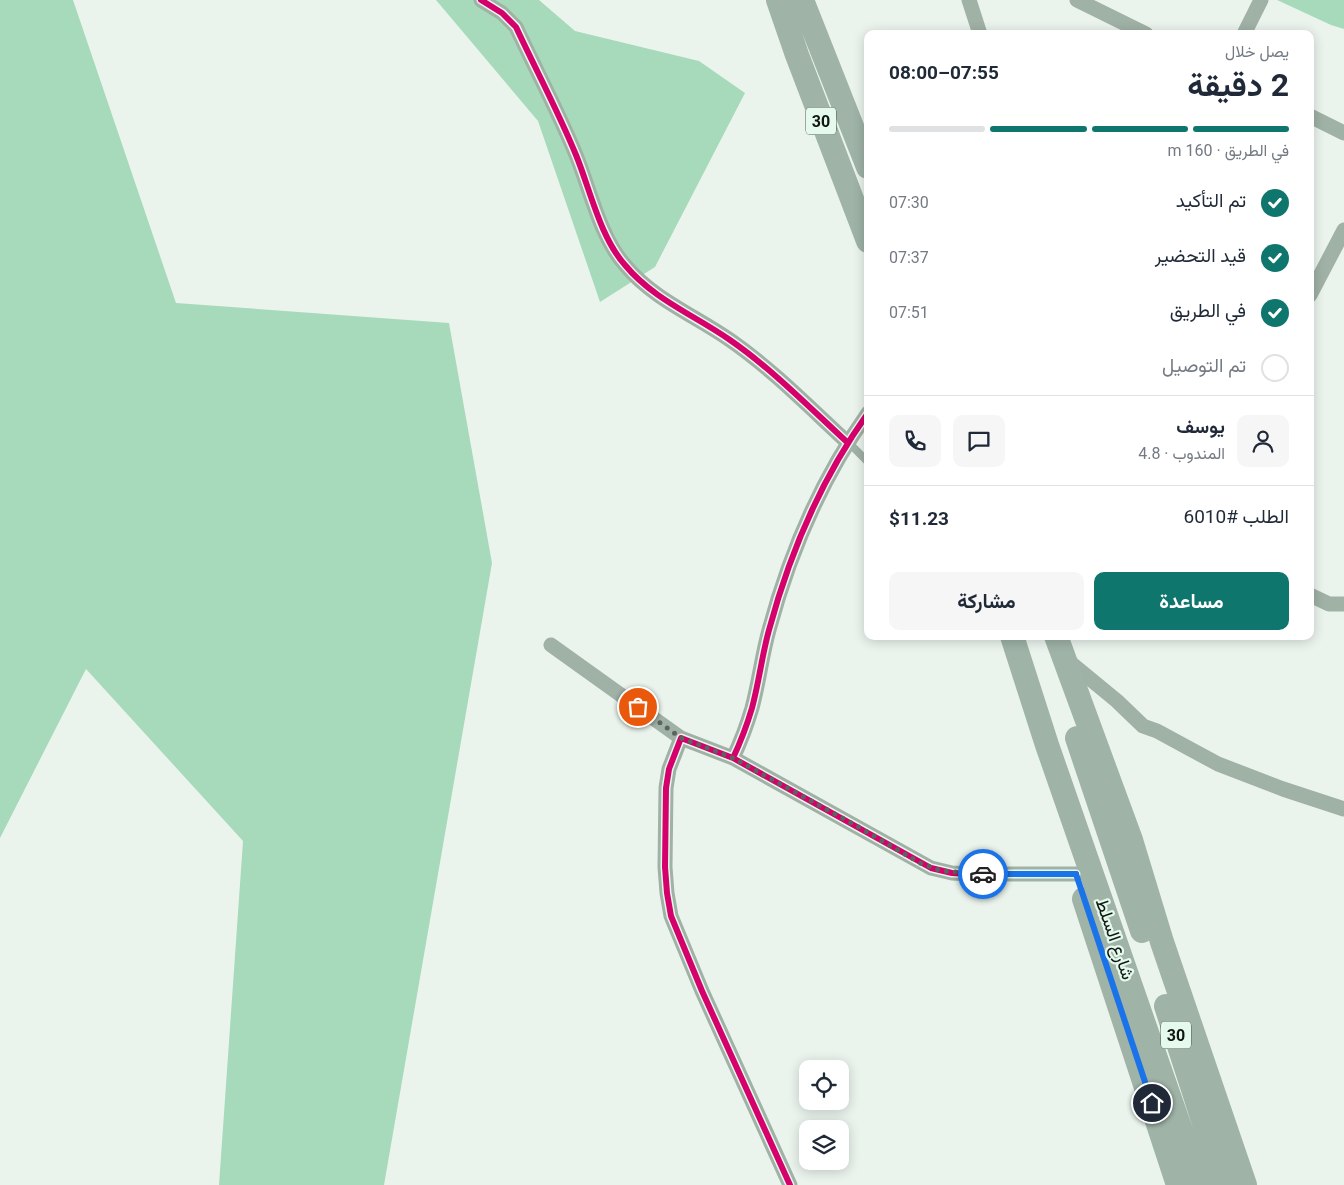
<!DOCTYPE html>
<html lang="ar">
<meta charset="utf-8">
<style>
:root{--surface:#fff;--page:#f6f6f7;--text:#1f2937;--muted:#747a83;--line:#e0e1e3;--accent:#0f766e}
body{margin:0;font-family:Roboto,Vazirmatn,sans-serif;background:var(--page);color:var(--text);direction:rtl;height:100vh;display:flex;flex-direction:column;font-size:19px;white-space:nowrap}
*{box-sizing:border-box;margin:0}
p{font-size:16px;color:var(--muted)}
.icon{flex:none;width:28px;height:28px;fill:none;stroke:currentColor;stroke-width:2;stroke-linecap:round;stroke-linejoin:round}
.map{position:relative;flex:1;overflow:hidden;direction:ltr}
.details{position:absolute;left:864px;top:30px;width:450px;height:610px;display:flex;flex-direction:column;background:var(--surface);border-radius:10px;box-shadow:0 2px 12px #0003;direction:rtl}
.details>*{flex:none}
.tools{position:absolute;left:799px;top:1060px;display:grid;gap:10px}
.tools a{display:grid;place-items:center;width:50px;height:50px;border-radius:10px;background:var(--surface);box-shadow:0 2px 12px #0003;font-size:25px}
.pin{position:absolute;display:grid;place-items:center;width:42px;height:42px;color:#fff;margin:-21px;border:2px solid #fff;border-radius:50%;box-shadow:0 1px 5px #0007}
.courier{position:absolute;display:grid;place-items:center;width:50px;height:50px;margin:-25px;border:4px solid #1a73e8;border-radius:50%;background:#fff;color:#222;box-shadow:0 1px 6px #0007}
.overview em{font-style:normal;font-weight:700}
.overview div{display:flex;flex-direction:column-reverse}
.overview{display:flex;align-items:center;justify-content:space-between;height:85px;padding:0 25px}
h1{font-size:32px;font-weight:700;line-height:38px}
.bar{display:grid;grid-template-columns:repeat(4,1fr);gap:8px 5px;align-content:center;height:60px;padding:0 25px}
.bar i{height:6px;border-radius:4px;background:var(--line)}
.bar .active{background:var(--accent)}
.bar p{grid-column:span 4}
.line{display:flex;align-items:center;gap:12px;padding:0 25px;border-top:1px solid var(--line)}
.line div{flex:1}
.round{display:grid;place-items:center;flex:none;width:52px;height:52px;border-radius:10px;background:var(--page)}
ol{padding:0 25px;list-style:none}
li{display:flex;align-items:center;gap:15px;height:55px}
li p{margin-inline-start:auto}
li .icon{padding:5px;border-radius:50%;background:var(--accent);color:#fff;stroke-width:4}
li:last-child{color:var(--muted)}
li i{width:28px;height:28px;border:2px solid var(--line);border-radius:50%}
.action{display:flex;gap:10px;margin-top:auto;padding:10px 25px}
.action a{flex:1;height:58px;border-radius:10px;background:var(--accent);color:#fff;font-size:20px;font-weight:700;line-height:58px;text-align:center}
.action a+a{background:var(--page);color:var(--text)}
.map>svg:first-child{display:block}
</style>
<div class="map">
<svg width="1344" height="1185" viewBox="0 0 1344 1185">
<rect width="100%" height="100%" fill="#eaf4ed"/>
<path fill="#a7dabb" d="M0,0h73l103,303 273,20 43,240 -108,622h-165l24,-344 -157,-172 -86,169z
M436,0h103l36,31 124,30 46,32 -90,174 -55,35 -62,-181z
M1277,0h67v29l-13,-4z"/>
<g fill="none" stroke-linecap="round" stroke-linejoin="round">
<path stroke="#a0b1a6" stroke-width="8" d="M848,442l20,20"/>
<path stroke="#a0b1a6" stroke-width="15" d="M481,0l21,13 14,14c20,43 42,84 60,128 14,34 24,82 49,110 28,34 69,50 105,75 42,29 79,67 117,102
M969,0l11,34
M1077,0l69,34
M1244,34l17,-34
M1310,116l34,17
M1310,295l34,-65
M1310,595l19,9h15
M551,645l130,93
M1066,659l51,42 26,25 14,5 61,33 65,25 61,20
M733,758l198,110 21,5 19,1h105
M790,1185l-88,-194 -31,-75 -4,-23 -2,-26 1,-79 3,-19 12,-31 52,20c8,-17 14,-33 19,-50 7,-26 10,-53 17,-78 21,-78 52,-151 99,-217"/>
<path stroke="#9fb3a7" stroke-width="24" d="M778,0l19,55 71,186
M802,0l66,167
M1012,636l35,109 153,440
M1056,636l75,204 31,102 83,243
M1077,738l65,193
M1084,899l94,286
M1166,1006l58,179"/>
<defs>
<path id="cycleway" d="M481,0l21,13 14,14c20,43 42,84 60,128 14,34 24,82 49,110 28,34 69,50 105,75 42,29 79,67 117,102
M733,758l198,110 21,5 19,1h105
M790,1185l-88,-194 -31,-75 -4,-23 -2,-26 1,-79 3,-19 12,-31 52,20c8,-17 14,-33 19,-50 7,-26 10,-53 17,-78 21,-78 52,-151 99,-217"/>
</defs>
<use href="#cycleway" stroke="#e5f9ec" stroke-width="9"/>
<use href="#cycleway" stroke="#d6006c" stroke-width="6"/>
</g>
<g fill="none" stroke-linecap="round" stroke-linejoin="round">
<path stroke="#5c645f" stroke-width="5" stroke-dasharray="0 9" d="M638,707l43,31 52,20 122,67 67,39 20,7 41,3"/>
<path stroke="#1a73e8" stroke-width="6" d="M983,874h93l76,229"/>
</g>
<g text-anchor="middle" stroke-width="4.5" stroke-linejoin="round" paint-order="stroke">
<g fill="#e5f9ec" stroke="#505b53" stroke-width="1">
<rect x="806" y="107.5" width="30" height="27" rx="4"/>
<rect x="1161" y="1021.5" width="30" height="27" rx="4"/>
</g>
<g font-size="16" font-weight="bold" fill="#101712">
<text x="821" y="127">30</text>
<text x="1176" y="1041">30</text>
</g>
<g font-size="18" fill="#101712" stroke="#e5f9ec">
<text transform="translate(1115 939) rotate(71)" y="6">شارع السلط</text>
</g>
</g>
</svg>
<div class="tools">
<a><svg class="icon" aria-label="locate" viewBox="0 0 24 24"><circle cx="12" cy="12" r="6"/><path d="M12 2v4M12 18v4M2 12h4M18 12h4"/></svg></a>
<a><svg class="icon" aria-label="layers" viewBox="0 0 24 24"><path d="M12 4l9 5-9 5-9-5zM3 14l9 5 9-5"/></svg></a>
</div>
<div class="pin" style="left:638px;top:707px;background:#ea580c"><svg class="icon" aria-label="bag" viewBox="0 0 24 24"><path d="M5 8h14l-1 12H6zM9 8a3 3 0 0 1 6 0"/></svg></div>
<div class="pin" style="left:1152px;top:1103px;background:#1f2937"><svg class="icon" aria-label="home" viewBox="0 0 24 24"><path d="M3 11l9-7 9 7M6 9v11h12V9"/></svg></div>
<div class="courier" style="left:983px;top:874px"><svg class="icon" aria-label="car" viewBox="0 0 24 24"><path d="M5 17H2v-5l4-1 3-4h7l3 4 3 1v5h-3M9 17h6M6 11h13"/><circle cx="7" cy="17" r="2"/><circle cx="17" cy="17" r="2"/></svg></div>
<section class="details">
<div class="overview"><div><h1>2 دقيقة</h1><p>يصل خلال</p></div><em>07:55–08:00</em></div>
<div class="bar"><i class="active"></i><i class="active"></i><i class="active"></i><i></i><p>في الطريق · 160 m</p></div>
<ol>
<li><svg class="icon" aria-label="check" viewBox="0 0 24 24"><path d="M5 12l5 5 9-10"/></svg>تم التأكيد<p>07:30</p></li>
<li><svg class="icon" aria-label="check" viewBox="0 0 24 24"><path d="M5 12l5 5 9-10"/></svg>قيد التحضير<p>07:37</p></li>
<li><svg class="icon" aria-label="check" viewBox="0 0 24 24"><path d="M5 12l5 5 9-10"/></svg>في الطريق<p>07:51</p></li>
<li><i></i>تم التوصيل</li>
</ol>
<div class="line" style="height:90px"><a class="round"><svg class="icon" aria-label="person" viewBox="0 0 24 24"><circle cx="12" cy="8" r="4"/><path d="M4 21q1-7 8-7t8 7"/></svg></a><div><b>يوسف</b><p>المندوب · 4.8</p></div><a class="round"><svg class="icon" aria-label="chat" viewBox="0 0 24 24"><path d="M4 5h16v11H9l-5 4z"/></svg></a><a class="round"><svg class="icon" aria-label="phone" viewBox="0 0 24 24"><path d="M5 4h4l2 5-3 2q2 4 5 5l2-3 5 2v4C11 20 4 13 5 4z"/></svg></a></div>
<div class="line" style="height:65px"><div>الطلب #6010</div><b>$11.23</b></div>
<div class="action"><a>مساعدة</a><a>مشاركة</a></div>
</section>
</div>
